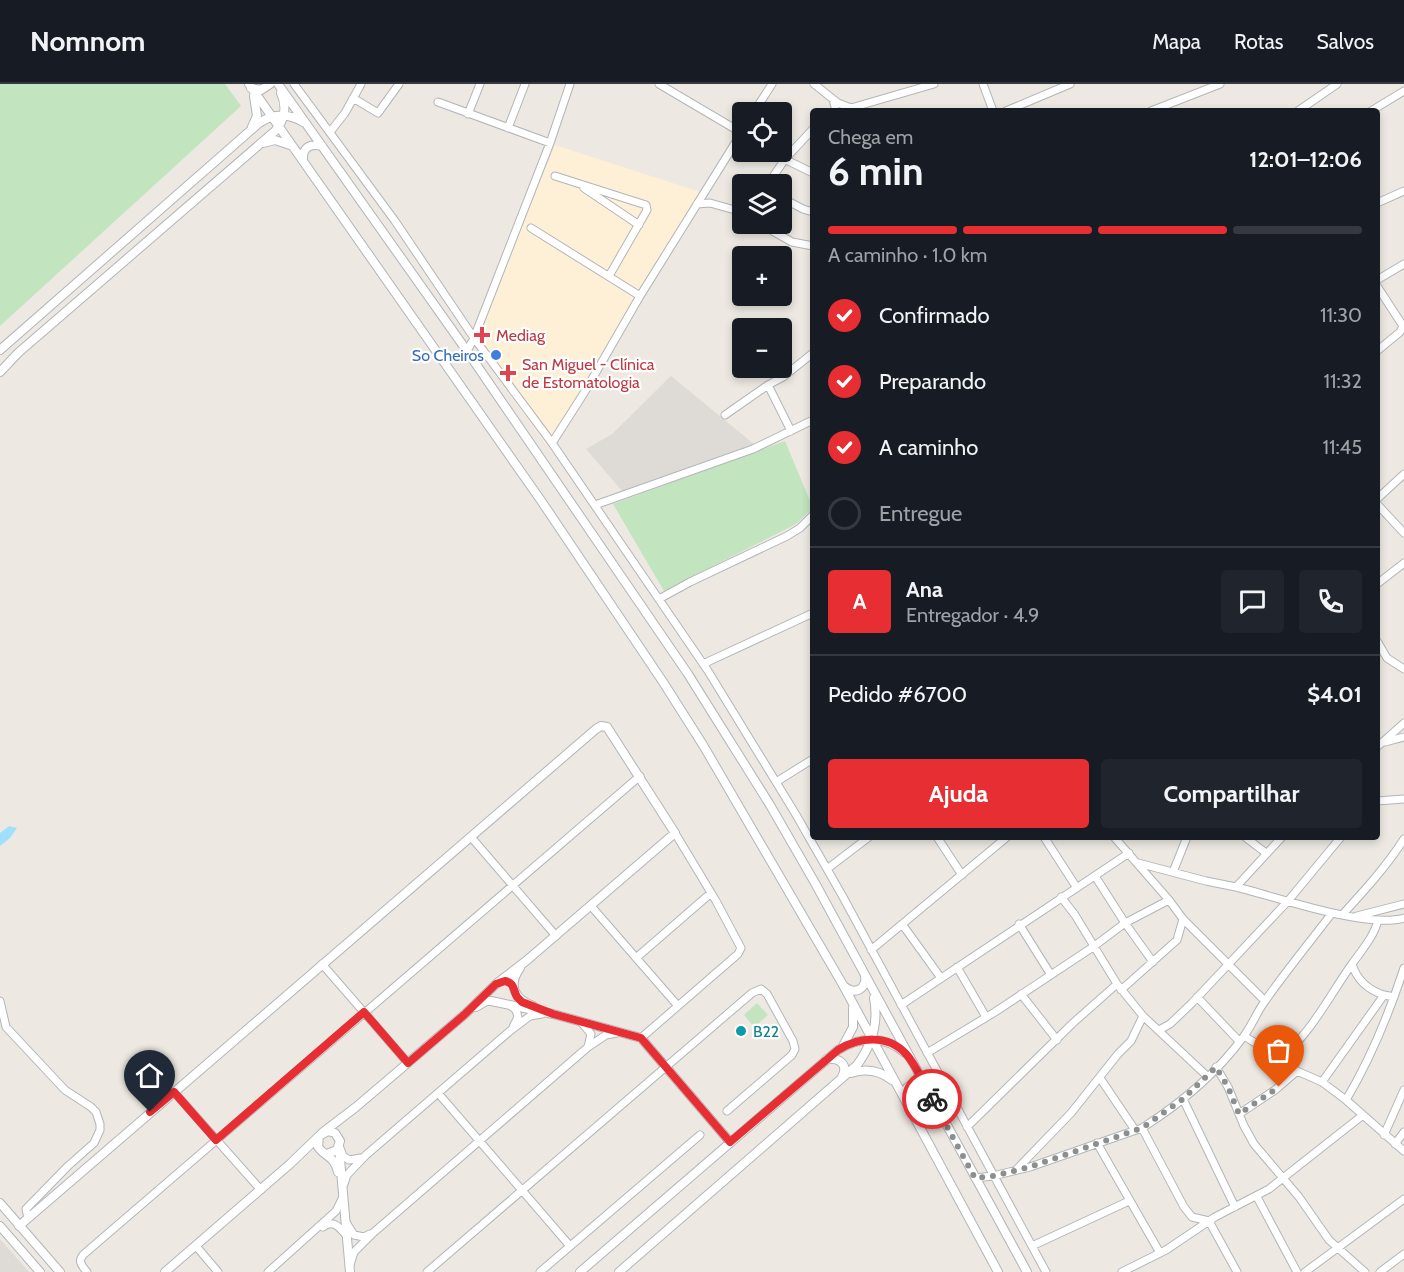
<!DOCTYPE html>
<html lang="pt">
<meta charset="utf-8">
<style>
:root{--surface:#171b24;--page:#20242c;--text:#f1f3f6;--muted:#9ea1a6;--line:#363941;--accent:#e62e33}
body{margin:0;font-family:Cabin,sans-serif;background:var(--page);color:var(--text);height:100vh;display:flex;flex-direction:column;font-size:22px;white-space:nowrap}
*{box-sizing:border-box;margin:0}
p{font-size:20px;color:var(--muted)}
.icon{flex:none;width:33px;height:33px;fill:none;stroke:currentColor;stroke-width:2;stroke-linecap:round;stroke-linejoin:round}
.map{position:relative;flex:1;overflow:hidden}
.drawer{position:absolute;left:810px;top:24px;width:570px;height:732px;display:flex;flex-direction:column;background:var(--surface);border-radius:6px;box-shadow:0 3px 9px #0003}
.drawer>*{flex:none}
.controls{position:absolute;left:732px;top:18px;display:grid;gap:12px}
.controls a{display:grid;place-items:center;width:60px;height:60px;border-radius:6px;background:var(--surface);box-shadow:0 3px 9px #0003;font-size:30px}
.pin{position:absolute;display:grid;place-items:center;width:51px;height:51px;color:#fff;margin:-62px -26px;border-radius:50% 50% 50% 0;rotate:-45deg;box-shadow:0 0 6px #0007}
.pin .icon{rotate:45deg}
.courier{position:absolute;display:grid;place-items:center;width:60px;height:60px;margin:-30px;border:4px solid #e62e33;border-radius:50%;background:#fff;color:#222;box-shadow:0 2px 8px #0007}
.headline em{font-style:normal;font-weight:800}
.headline div{display:flex;flex-direction:column-reverse}
.headline{display:flex;align-items:center;justify-content:space-between;height:102px;padding:0 18px}
h1{font-size:39px;font-weight:800;line-height:45px}
.bar{display:grid;grid-template-columns:repeat(4,1fr);gap:9px 6px;align-content:center;height:72px;padding:0 18px}
.bar i{height:8px;border-radius:4px;background:var(--line)}
.bar .current{background:var(--accent)}
.bar p{grid-column:span 4}
.line{display:flex;align-items:center;gap:15px;padding:0 18px;border-top:2px solid var(--line)}
.line div{flex:1}
.round{display:grid;place-items:center;flex:none;width:63px;height:63px;border-radius:6px;background:var(--page)}
ol{padding:0 18px;list-style:none}
li{display:flex;align-items:center;gap:18px;height:66px}
li p{margin-inline-start:auto}
li .icon{padding:6px;border-radius:50%;background:var(--accent);color:#fff;stroke-width:4}
li:last-child{color:var(--muted)}
li i{width:33px;height:33px;border:3px solid var(--line);border-radius:50%}
.action{display:flex;gap:12px;margin-top:auto;padding:12px 18px}
.action a{flex:1;height:69px;border-radius:6px;background:var(--accent);color:#fff;font-size:24px;font-weight:800;line-height:69px;text-align:center}
.action a+a{background:var(--page);color:var(--text)}
header{display:flex;align-items:center;gap:36px;box-sizing:border-box;height:84px;padding:0 30px;background:var(--surface);border-bottom:2px solid var(--line)}
header strong{font-size:28px}
nav{display:flex;gap:33px;margin-inline-start:auto;font-size:21px}
.map>svg:first-child{display:block}
</style>
<header>
<strong>Nomnom</strong>
<nav><a>Mapa</a><a>Rotas</a><a>Salvos</a></nav>
</header>
<div class="map">
<svg width="1404" height="1188" viewBox="0 0 1404 1188">
<rect width="100%" height="100%" fill="#ede9e2"/>
<path fill="#fdf0d6" d="M555,61l145,47 -153,254 -73,-101z"/>
<path fill="#dedbd6" d="M671,292l83,68 -132,47 -36,-42 26,-15z
M0,1155l29,33h-29z"/>
<path fill="#c2e4be" d="M0,0h225l16,22 -241,220z
M785,357l28,67 -17,16 -132,67 -51,-87z
M757,919l11,12 -14,12 -10,-12z"/>
<path fill="#a1dffe" d="M9,742l8,2 -7,10 -10,8v-13z"/>
<g fill="none" stroke-linecap="round" stroke-linejoin="round">
<defs>
<path id="minor" d="M294,0l101,137 79,117 78,105 156,228 87,142 48,84 203,375
M659,0l83,49
M814,0l24,19 13,5 83,-24
M983,0l10,27
M353,14l25,15 21,-29
M833,15l3,12
M438,18l112,41
M1006,27l64,-27
M1151,27l69,-27
M1298,27l39,-27
M1371,27l33,-20
M754,28l18,-28
M468,30l12,-30
M508,44l17,-44
M330,48l15,-19 16,-29
M770,68l43,21
M555,92l91,29 1,5 -38,66
M768,100l17,-25 28,-30
M584,104l55,37
M782,114l21,11 10,3
M1377,119l27,-12
M697,120l13,-1 32,9
M760,140l32,18 21,4
M531,144l109,68
M1377,196l27,-16
M1377,202l26,40 -3,6 -23,19
M467,267l7,-13 76,-195 20,-59
M725,331l43,-30
M791,347l-23,-46 15,-8 30,-24
M552,359l32,-50 56,-97 102,-164
M1377,415l27,-25
M1377,420l27,29
M595,421l158,-56 60,-29
M1377,500l27,-21
M659,515l31,-17 97,-46 13,-8 13,-13
M1377,557l10,17 17,11
M703,580l110,-51
M1385,658l19,-5
M1377,663l27,-24
M776,698l37,-23
M1377,717l27,-2
M471,753l85,99
M937,753l25,38
M1044,753l33,51
M1114,753l55,63 14,19 82,82
M1245,753l21,16
M1138,779l68,18 30,6 46,-50
M827,785l42,-32
M1173,788l14,-35
M1095,792l30,47 28,39
M1236,803c42,10 129,42 168,31
M591,822l87,100
M1342,831c22,-24 44,-48 62,-76
M1357,832l47,-12
M902,840l39,54
M1019,840l32,51
M871,866l136,-113
M636,874l75,-65
M322,880l86,99
M1352,880c5,16 16,26 32,31
M957,883l29,50
M1117,900l26,32 65,61
M1121,906l56,-50 6,-21
M1021,910l36,46
M1197,913l42,44
M0,917l6,26 59,63 26,17 5,5 4,12v6l-6,13 -26,23 -42,43 2,9
M901,921l228,-152
M511,922l5,4 2,7 -5,10
M582,939l9,11 -3,13
M1159,946l11,-6 22,-21 96,-102 53,-64
M1244,952l36,22 17,13 25,11 24,18 58,51
M641,954l97,-84 3,-6 -25,-47 -41,-68
M927,969l68,-41 98,-65 32,-24 44,-23
M1280,974c31,-24 49,-62 72,-94 9,-13 22,-27 26,-44
M1216,983l12,20 16,39 10,18 45,53 30,43 36,32
M1100,994l35,52
M1322,998l62,-87 10,2
M174,1008l87,98
M438,1009l132,153
M1183,1015l52,108
M1346,1016c25,-42 43,-86 58,-132
M1239,1030l36,-24 22,-19
M967,1043l106,-104 44,-39 -42,-69 -14,-18
M1142,1044l42,79 8,10 17,4 28,51
M1384,1051l20,-45
M1097,1059l63,110
M1395,1060l9,-12
M340,1064l3,8 6,4 12,-2
M1018,1084l53,-55 47,-59 13,-13 12,-25
M975,1094l18,-2 37,-9 112,-39c38,-24 75,-55 102,-92 8,-11 13,-24 21,-35 21,-30 45,-59 67,-88
M344,1100l3,-9 19,-20 144,-124 20,-15 12,-2
M1257,1113l40,75
M347,1140l7,11 10,2 6,-3
M323,1143c10,-8 16,0 23,8
M196,1162l22,26
M1032,1162l97,-45
M350,1181l4,-13 19,-19 215,-186 18,-12 11,-2
M87,1188c-5,-6 -10,-11 -3,-18l556,-478
M268,1188l68,-61 7,-14
M427,1188l325,-279 9,-4 6,5 26,47 2,8 -3,6 -65,56
M540,1188l160,-137
M1122,1188l44,-22 49,-33 54,-28 94,-74
M1305,1188l99,-73
M1380,1188l24,-18"/>
<path id="tertiary" d="M249,0l293,418 121,180 40,63 140,240 155,287
M278,0l189,267 221,323 82,131 45,78 212,389
M251,4l10,2 9,-6
M252,43l5,-11 -3,-20
M263,59l12,-3 15,5
M303,76c-1,-13 8,-17 19,-14
M0,266l259,-227c15,-10 29,-10 44,-1
M0,288l18,-19 257,-222c10,-11 12,-25 6,-38
M520,884c-13,18 -5,31 13,38
M845,903c10,8 22,2 20,-11
M476,923l10,-6h5l62,13 88,24 89,104
M843,962l10,-19v-19
M827,975c12,-1 22,5 15,18
M851,989c15,-5 28,-3 41,7
M904,1014c-1,-12 11,-19 21,-10
M339,1064l11,124
M327,1070l10,-4 3,-9 -5,-8 -7,-2 -9,5 -1,11c8,11 16,8 20,25
M0,1119l60,69
M0,1142l40,46
M19,1142l577,-497 5,-3 6,1 68,106 -149,128 -30,23 -32,31 -108,92 -34,26
M165,1188l125,-108 29,-28
M580,1188l258,-222c21,-13 47,-15 67,3
M619,1188l238,-207c15,-20 22,-41 17,-67"/>
</defs>
<use href="#minor" stroke="#b2b5b9" stroke-width="9"/>
<use href="#tertiary" stroke="#b2b5b9" stroke-width="10"/>
<use href="#minor" stroke="#fff" stroke-width="7"/>
<use href="#tertiary" stroke="#fff" stroke-width="8"/>
</g>
<g fill="none" stroke-linecap="round" stroke-linejoin="round">
<path stroke="#8d8f8f" stroke-width="6" stroke-dasharray="0 10.8" d="M932,1015l43,79 18,-2 37,-9 112,-39 41,-29 33,-32 12,20 11,27 40,-27"/>
<path stroke="#e62e33" stroke-width="8" d="M150,1028l24,-20 42,48 148,-128 44,51 56,-48 32,-31 9,-3c10,2 8,9 12,16l5,5 31,12 88,24 89,104 108,-92c21,-13 50,-16 68,4 11,12 18,31 26,45"/>
</g>
<g fill="#e0444e" stroke="#fff" stroke-width="2">
<path d="M479 242h6v6h6v6h-6v6h-6v-6h-6v-6h6z"/>
<path d="M505 280h6v6h6v6h-6v6h-6v-6h-6v-6h6z"/>
</g>
<circle fill="#3f7fe0" stroke="#fff" stroke-width="2" cx="496" cy="271" r="6"/>
<circle fill="#0f9aa8" stroke="#fff" stroke-width="2" cx="741" cy="947" r="6"/>
<g text-anchor="middle" stroke-width="4.5" stroke-linejoin="round" paint-order="stroke">
<g font-size="16" fill="#be3a42" stroke="#fff" text-anchor="start">
<text x="496" y="257">Mediag</text>
<text x="522" y="286">San Miguel - Clínica<tspan x="522" dy="18">de Estomatologia</tspan></text>
</g>
<g font-size="16" fill="#366cbe" stroke="#fff" text-anchor="end">
<text x="484" y="277">So Cheiros</text>
</g>
<g font-size="16" fill="#0d838f" stroke="#fff" text-anchor="start">
<text x="753" y="953">B22</text>
</g>
</g>
</svg>
<div class="controls">
<a><svg class="icon" aria-label="locate" viewBox="0 0 24 24"><circle cx="12" cy="12" r="6"/><path d="M12 2v4M12 18v4M2 12h4M18 12h4"/></svg></a>
<a><svg class="icon" aria-label="layers" viewBox="0 0 24 24"><path d="M12 4l9 5-9 5-9-5zM3 14l9 5 9-5"/></svg></a>
<a>+</a>
<a>−</a>
</div>
<div class="pin" style="left:1279px;top:1003px;background:#ea580c"><svg class="icon" aria-label="bag" viewBox="0 0 24 24"><path d="M5 8h14l-1 12H6zM9 8a3 3 0 0 1 6 0"/></svg></div>
<div class="pin" style="left:150px;top:1028px;background:#1f2937"><svg class="icon" aria-label="home" viewBox="0 0 24 24"><path d="M3 11l9-7 9 7M6 9v11h12V9"/></svg></div>
<div class="courier" style="left:932px;top:1015px"><svg class="icon" aria-label="bike" viewBox="0 0 24 24"><circle cx="6" cy="16" r="4"/><circle cx="18" cy="16" r="4"/><path d="M6 16l4-8h5l3 8M10 8l3 8H6M13 5h3"/></svg></div>
<section class="drawer">
<div class="headline"><div><h1>6 min</h1><p>Chega em</p></div><em>12:01–12:06</em></div>
<div class="bar"><i class="current"></i><i class="current"></i><i class="current"></i><i></i><p>A caminho · 1.0 km</p></div>
<ol>
<li><svg class="icon" aria-label="check" viewBox="0 0 24 24"><path d="M5 12l5 5 9-10"/></svg>Confirmado<p>11:30</p></li>
<li><svg class="icon" aria-label="check" viewBox="0 0 24 24"><path d="M5 12l5 5 9-10"/></svg>Preparando<p>11:32</p></li>
<li><svg class="icon" aria-label="check" viewBox="0 0 24 24"><path d="M5 12l5 5 9-10"/></svg>A caminho<p>11:45</p></li>
<li><i></i>Entregue</li>
</ol>
<div class="line" style="height:108px"><b class="round" style="background:var(--accent);color:#fff">A</b><div><b>Ana</b><p>Entregador · 4.9</p></div><a class="round"><svg class="icon" aria-label="chat" viewBox="0 0 24 24"><path d="M4 5h16v11H9l-5 4z"/></svg></a><a class="round"><svg class="icon" aria-label="phone" viewBox="0 0 24 24"><path d="M5 4h4l2 5-3 2q2 4 5 5l2-3 5 2v4C11 20 4 13 5 4z"/></svg></a></div>
<div class="line" style="height:78px"><div>Pedido #6700</div><b>$4.01</b></div>
<div class="action"><a>Ajuda</a><a>Compartilhar</a></div>
</section>
</div>
